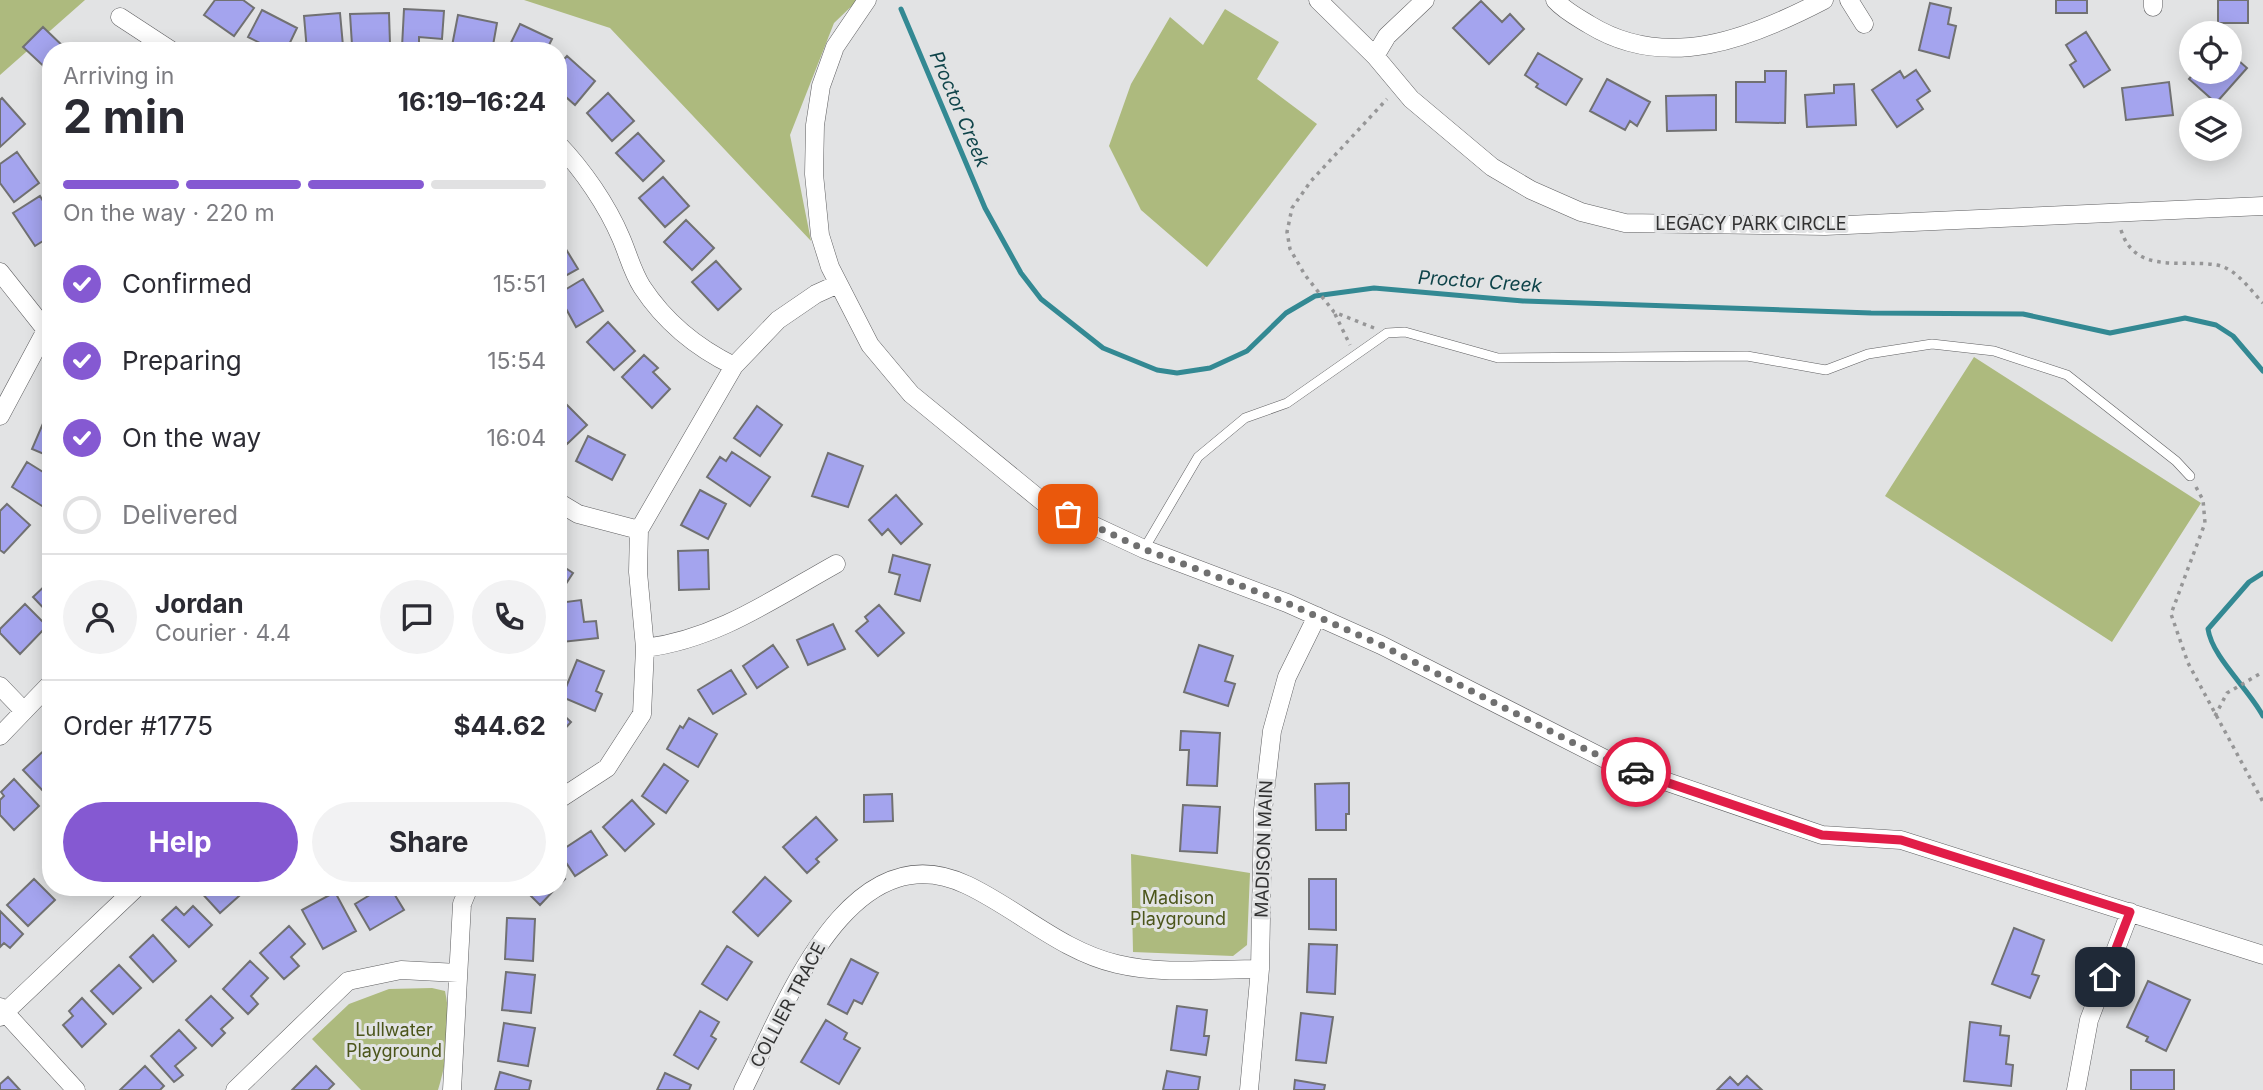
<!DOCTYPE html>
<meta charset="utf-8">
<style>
:root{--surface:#fff;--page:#f2f2f3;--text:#2b2b33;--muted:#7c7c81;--line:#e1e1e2;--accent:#8559d2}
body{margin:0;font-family:Inter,sans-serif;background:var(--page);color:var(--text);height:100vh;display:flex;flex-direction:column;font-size:26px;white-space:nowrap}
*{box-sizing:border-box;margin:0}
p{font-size:23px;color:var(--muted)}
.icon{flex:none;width:38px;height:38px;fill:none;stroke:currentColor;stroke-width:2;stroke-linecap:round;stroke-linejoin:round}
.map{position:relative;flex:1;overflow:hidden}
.side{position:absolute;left:42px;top:42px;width:525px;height:854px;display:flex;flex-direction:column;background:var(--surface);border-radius:28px;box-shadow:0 4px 18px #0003}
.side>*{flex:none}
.controls{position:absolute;left:2179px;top:21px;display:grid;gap:14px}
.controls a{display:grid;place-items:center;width:63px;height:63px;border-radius:50%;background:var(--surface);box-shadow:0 4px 18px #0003;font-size:35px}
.pin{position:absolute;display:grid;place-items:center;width:60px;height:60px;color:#fff;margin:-30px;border-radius:14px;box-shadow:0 4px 10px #0006}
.courier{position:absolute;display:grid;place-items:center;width:70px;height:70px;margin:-35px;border:5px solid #e11d48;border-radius:50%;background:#fff;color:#222;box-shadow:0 2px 9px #0007}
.headline em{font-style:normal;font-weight:700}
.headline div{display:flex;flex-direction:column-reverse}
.headline{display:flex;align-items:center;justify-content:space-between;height:119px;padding:0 21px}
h1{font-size:46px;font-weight:700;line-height:52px}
.bar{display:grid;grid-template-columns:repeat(4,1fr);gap:10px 7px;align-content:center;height:84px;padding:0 21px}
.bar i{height:9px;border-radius:5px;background:var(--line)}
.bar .current{background:var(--accent)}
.bar p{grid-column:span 4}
.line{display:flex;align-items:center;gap:18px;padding:0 21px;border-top:2px solid var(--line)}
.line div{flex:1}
.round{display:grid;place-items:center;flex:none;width:74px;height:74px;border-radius:37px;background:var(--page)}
ol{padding:0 21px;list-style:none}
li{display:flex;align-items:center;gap:21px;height:77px}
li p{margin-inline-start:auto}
li .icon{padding:7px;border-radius:50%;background:var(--accent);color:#fff;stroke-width:4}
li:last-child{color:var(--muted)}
li i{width:38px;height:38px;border:4px solid var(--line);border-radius:50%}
.primary-button{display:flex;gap:14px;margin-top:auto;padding:14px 21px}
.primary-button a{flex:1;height:80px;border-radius:42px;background:var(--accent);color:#fff;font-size:28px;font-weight:700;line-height:80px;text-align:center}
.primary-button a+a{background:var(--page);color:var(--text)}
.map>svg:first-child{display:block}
</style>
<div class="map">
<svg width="2263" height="1090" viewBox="0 0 2263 1090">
<rect width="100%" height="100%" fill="#e2e3e4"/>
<path fill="#adba7e" d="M0,0h85l-85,75z
M524,0h334l-24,23 -44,112 21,106 -201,-213z
M1225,9l54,33 -22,37 60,45 -110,143 -66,-57 -32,-64 22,-62 39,-67 33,28z
M1974,357l227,146 -89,139 -227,-146z
M1131,854l119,19 -3,72 -14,11 -100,-4z
M432,988l13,3c7,33 3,66 -7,99h-77l-49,-51 37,-35 40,-15z"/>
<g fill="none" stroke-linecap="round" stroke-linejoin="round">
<path stroke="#338993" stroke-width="5" d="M901,9l84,199 36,65 20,26 62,49 54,22 20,3 33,-5 37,-17 39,-38 29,-17 59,-8 149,13 348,12 152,1 87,19 75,-15 31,7 17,11 30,35
M2263,573l-14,9 -41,47c4,28 40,59 55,87"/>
</g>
<path fill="#a4a4ee" stroke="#717172" stroke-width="2" d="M215,0h28l11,8 -20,28 -30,-21z
M2056,0h31v13h-31z
M2218,0h30v23h-30z
M1481,1l21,21 8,-8 14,15 -35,35 -36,-36z
M1930,3l21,5 -3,16 8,2 -7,32 -30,-8z
M404,9l40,2 -2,28 -23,-2v11l-17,-1z
M262,10l35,18 -11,23h-10l-28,-14z
M340,13l3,33 -36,5 -3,-35z
M389,13l1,31 -38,1 -2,-31z
M458,15l39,8 -5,28 -40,-5z
M520,24l32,15 -6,12h-39z
M43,27l25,24h-17v22l-28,-26z
M2086,32l24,38 -26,17 -14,-22 6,-4 -10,-16z
M1538,53l44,26 -16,26 -30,-18 2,-3 -13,-9z
M2230,53l17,15 -31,35 -27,-24 6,-7h35z
M567,56l28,25 -20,24 -17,-15v-24z
M1916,70l14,21 -13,9 6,9 -26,18 -25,-37 28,-19 4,7z
M1765,71h21l-1,52 -49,-1v-40h29z
M1607,79l43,23 -13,24 -7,-5 -5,9 -35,-19z
M2169,82l4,33 -47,5 -4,-32z
M1854,84l2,41 -49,2 -2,-32 29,-2v-8z
M608,93l26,28 -22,20 -25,-28z
M1716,95v35l-49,1 -1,-35z
M2,98l23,26 -25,23v-47z
M638,133l26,28 -21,20 -27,-28z
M17,152l22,31 -25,19 -14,-19v-19z
M663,177l26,29 -24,21 -26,-29z
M40,196l11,18v22l-16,10 -22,-33z
M686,220l28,28 -22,22 -28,-28z
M558,236l20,33 -20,11z
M716,261l25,28 -23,21 -26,-28z
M583,279l20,32 -27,16 -18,-33z
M608,322l27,29 -21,19 -27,-28z
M644,355l14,13 -5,4 17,17 -18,19 -30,-31z
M560,398l27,27 -20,19 -9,-10z
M757,406l25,19 -22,31 -26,-18z
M47,414l4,2v41l-19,-8z
M588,436l37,19 -13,25 -36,-19z
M732,452l38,25 -20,29 -43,-29 13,-20 6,4z
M828,453l35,13 -15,41 -36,-11z
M27,462l24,15v16l-9,13 -30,-19z
M700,490l26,14 -18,35 -27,-14z
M896,495l26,29 -21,20 -13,-15 -6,6 -13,-15z
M7,504l23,21 -26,28 -4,-3v-39z
M708,550l1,39 -30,1 -1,-39z
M893,555l37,10 -10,36 -25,-7 5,-19 -11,-3z
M558,563l15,10 -13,20 -2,-2z
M51,580v36l-18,-19z
M581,600l3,22 12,-1 2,17 -36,4 -4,-39z
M25,604l22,22 -27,28 -20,-21v-4z
M879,605l25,28 -26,23 -22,-25 12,-10 -3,-4z
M833,624l12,25 -37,16 -11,-25z
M773,645l15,22 -31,21 -14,-22z
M1199,645l34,11 -8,25 10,3 -7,22 -44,-14z
M577,660l27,11 -8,20 6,3 -7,17 -33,-14z
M731,670l15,24 -33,20 -15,-24z
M558,710l13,12 -11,12 5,5 -7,7z
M689,718l28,16 -19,33 -31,-18 13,-23 3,2z
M1181,731l39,2 -3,53 -30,-1 2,-35h-9z
M51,744v45l-5,5 -23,-24z
M664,764l24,17 -22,32 -24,-17z
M14,779l25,27 -25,24 -14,-15v-15l4,-4 -3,-4z
M1349,783v31h-3v16h-30l-1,-46z
M892,794l1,27 -29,1v-27z
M632,800l22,24 -29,27 -22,-24z
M1183,805l37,2 -3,46 -37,-2z
M816,817l21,23 -21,19 3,3 -12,11 -24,-26z
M591,831l16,24 -32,21 -16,-24z
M558,872l7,7 -7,7z
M765,877l26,24 -33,35 -25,-24z
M34,879l21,21 -27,26 -21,-21z
M1309,879h27v51l-27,-1z
M200,887h47l1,1 -28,25 -22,-24z
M383,887h7l14,23 -34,20 -15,-26z
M522,887h35l-17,18z
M335,892l21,39 -33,18 -21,-39z
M193,906l19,19 -23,22 -27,-27 14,-13 8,8z
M0,911l23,23 -13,14 -6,-5 -4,4z
M507,918l28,1 -2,42 -28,-2z
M289,926l16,18 -14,13 8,9 -15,13 -24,-26z
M2014,928l30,12 -12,34 7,2 -9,22 -38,-14z
M153,935l23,26 -23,21 -23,-25z
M1309,944l28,1 -2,49 -28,-2z
M727,946l25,16 -25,38 -25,-16z
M851,959l27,14 -16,31 -8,-4 -7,14 -19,-10z
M250,961l18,17 -17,18 7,8 -10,10 -25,-25z
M119,965l22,23 -28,26 -22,-23z
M506,972l29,3 -4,38 -29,-3z
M2148,981l42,19 -24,51 -20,-10 2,-4 -21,-10z
M211,996l22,22 -12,11 4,4 -13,13 -26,-26z
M82,998l24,26 -24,23 -19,-22 10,-9 -4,-5z
M1177,1006l30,4 -3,26h5l-3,19 -35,-5z
M700,1011l19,11 -8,14 5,3 -18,30 -24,-14z
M1301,1013l32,4 -7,46 -30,-3z
M826,1020l21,13 -3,6 16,9 -21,36 -38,-22z
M1970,1022l31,4 -1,9 9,1 -3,28 7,1 -2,21 -47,-5z
M504,1023l31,5 -7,38 -30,-5z
M179,1030l17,18 -21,18 8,9 -9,7 -23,-26z
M145,1066l19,20 -4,4h-40z
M316,1066l18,18 -6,6h-36z
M2131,1070h43v20h-43z
M1167,1071l33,6 -2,13h-35z
M500,1072l31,9 -2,9h-34z
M665,1073l26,12 -2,5h-32z
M1747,1076l15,14h-45l13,-13 8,8z
M8,1077l12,13h-20v-6z
M1295,1080l30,5 -1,5h-30z"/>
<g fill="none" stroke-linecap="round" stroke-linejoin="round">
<defs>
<path id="service" d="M1144,549l54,-92 47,-39 42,-15 100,-70 18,-1 93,26 249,-2 79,14 42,-16 64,-10 62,7 73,24 109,86 14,15"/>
<path id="minor" d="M867,0l-32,47 -14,39 -6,39 -1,49 6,61 10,32 40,78 41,49 132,108 101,47 143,54 94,42 234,119 207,71 79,5 362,115
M1318,0l57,56 36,43 81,68 39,23 50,22 44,11 200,3 438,-20
M1555,0c10,11 22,17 35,25 77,47 161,13 234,-25
M1849,0l15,24
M2153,0v7
M120,17l52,34
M1375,56l12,-20 38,-36
M558,144c25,26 49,61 63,94 7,16 11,33 21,49 23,35 55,61 92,79
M0,272l46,58 -46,86
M558,502l20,12 61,16
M645,648c72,-9 128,-49 191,-84
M0,686l23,24
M0,736l51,-53
M558,800l49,-32 35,-54 3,-66 -7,-76 1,-42 95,-164 44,-46 38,-26 22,-10
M0,1007l76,83
M0,1017l137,-130
M235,1090l113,-109 53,-11 57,3
M452,1090l10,-186 7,-17
M743,1090c40,-78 104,-262 224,-205 51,24 94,66 150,79 46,11 96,5 143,5
M1249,1090l11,-121 3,-159 9,-79 15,-54 30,-61
M2076,1090l13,-70 41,-108"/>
</defs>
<use href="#service" stroke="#5f5f61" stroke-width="10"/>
<use href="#minor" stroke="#5f5f61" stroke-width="19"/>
<path stroke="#969697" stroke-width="3.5" stroke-dasharray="3.5 5" stroke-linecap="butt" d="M2121,230c14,45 60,29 96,35 20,4 33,25 46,38
M1335,314l15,31
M1374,328l-40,-16 -29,-37 -15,-26 -3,-17 5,-24 19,-27 76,-82
M2196,487l7,13 2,23 -34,91 17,49 75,139
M2215,716l12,-23 36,-21"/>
<use href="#service" stroke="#fff" stroke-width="9"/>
<use href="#minor" stroke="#fff" stroke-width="18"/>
</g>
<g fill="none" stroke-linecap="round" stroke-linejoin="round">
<path stroke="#707070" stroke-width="7" stroke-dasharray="0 12.6" d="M1068,514l78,36 141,53 94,42 234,119 21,8"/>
<path stroke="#e11d48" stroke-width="9" d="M1636,772l186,63 79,5 229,72 -25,65"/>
</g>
<g text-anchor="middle" stroke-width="6" stroke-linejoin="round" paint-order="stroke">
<g font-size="18" fill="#323232" stroke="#e2e3e4">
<text x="1751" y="230">LEGACY PARK CIRCLE</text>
<text transform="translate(1264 849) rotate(-88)" y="6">MADISON MAIN</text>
<text transform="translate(788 1005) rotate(-62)" y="6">COLLIER TRACE</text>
</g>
<g font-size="18" fill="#4b551b" stroke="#e2e3e4">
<text x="1178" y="904">Madison<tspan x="1178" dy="21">Playground</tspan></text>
<text x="394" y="1036">Lullwater<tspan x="394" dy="21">Playground</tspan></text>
</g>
<g font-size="19" font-style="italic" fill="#0f444a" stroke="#e2e3e4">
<text transform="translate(960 109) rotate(67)" y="7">Proctor Creek</text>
<text transform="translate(1480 281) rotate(4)" y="7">Proctor Creek</text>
</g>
</g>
</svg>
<div class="controls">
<a><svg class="icon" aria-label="locate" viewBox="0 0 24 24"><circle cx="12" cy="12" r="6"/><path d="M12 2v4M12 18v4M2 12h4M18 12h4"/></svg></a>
<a><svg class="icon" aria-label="layers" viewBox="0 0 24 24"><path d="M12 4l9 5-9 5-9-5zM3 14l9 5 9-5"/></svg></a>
</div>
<div class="pin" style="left:1068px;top:514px;background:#ea580c"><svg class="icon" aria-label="bag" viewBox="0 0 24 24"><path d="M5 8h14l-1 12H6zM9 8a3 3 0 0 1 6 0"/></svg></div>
<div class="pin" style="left:2105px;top:977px;background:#1f2937"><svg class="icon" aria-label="home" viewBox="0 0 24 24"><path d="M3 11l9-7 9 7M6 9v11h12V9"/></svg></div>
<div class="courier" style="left:1636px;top:772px"><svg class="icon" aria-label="car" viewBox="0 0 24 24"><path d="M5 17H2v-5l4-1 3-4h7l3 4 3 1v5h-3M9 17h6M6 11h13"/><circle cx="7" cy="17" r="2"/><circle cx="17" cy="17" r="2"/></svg></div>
<section class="side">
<div class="headline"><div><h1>2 min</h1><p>Arriving in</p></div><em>16:19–16:24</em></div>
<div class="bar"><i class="current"></i><i class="current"></i><i class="current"></i><i></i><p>On the way · 220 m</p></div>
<ol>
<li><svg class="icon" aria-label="check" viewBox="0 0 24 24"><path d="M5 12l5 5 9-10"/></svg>Confirmed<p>15:51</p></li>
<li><svg class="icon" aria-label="check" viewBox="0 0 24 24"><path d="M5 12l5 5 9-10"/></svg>Preparing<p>15:54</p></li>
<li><svg class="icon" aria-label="check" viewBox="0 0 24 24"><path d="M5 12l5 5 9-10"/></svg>On the way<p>16:04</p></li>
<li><i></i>Delivered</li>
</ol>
<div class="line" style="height:126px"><a class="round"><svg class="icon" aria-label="person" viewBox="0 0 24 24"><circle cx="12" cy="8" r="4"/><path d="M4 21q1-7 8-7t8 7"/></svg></a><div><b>Jordan</b><p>Courier · 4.4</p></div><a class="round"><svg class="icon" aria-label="chat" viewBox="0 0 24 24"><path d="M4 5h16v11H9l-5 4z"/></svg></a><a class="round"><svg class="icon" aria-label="phone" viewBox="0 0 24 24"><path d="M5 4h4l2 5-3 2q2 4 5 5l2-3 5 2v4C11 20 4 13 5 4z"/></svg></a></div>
<div class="line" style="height:91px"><div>Order #1775</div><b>$44.62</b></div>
<div class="primary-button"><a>Help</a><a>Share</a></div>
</section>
</div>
